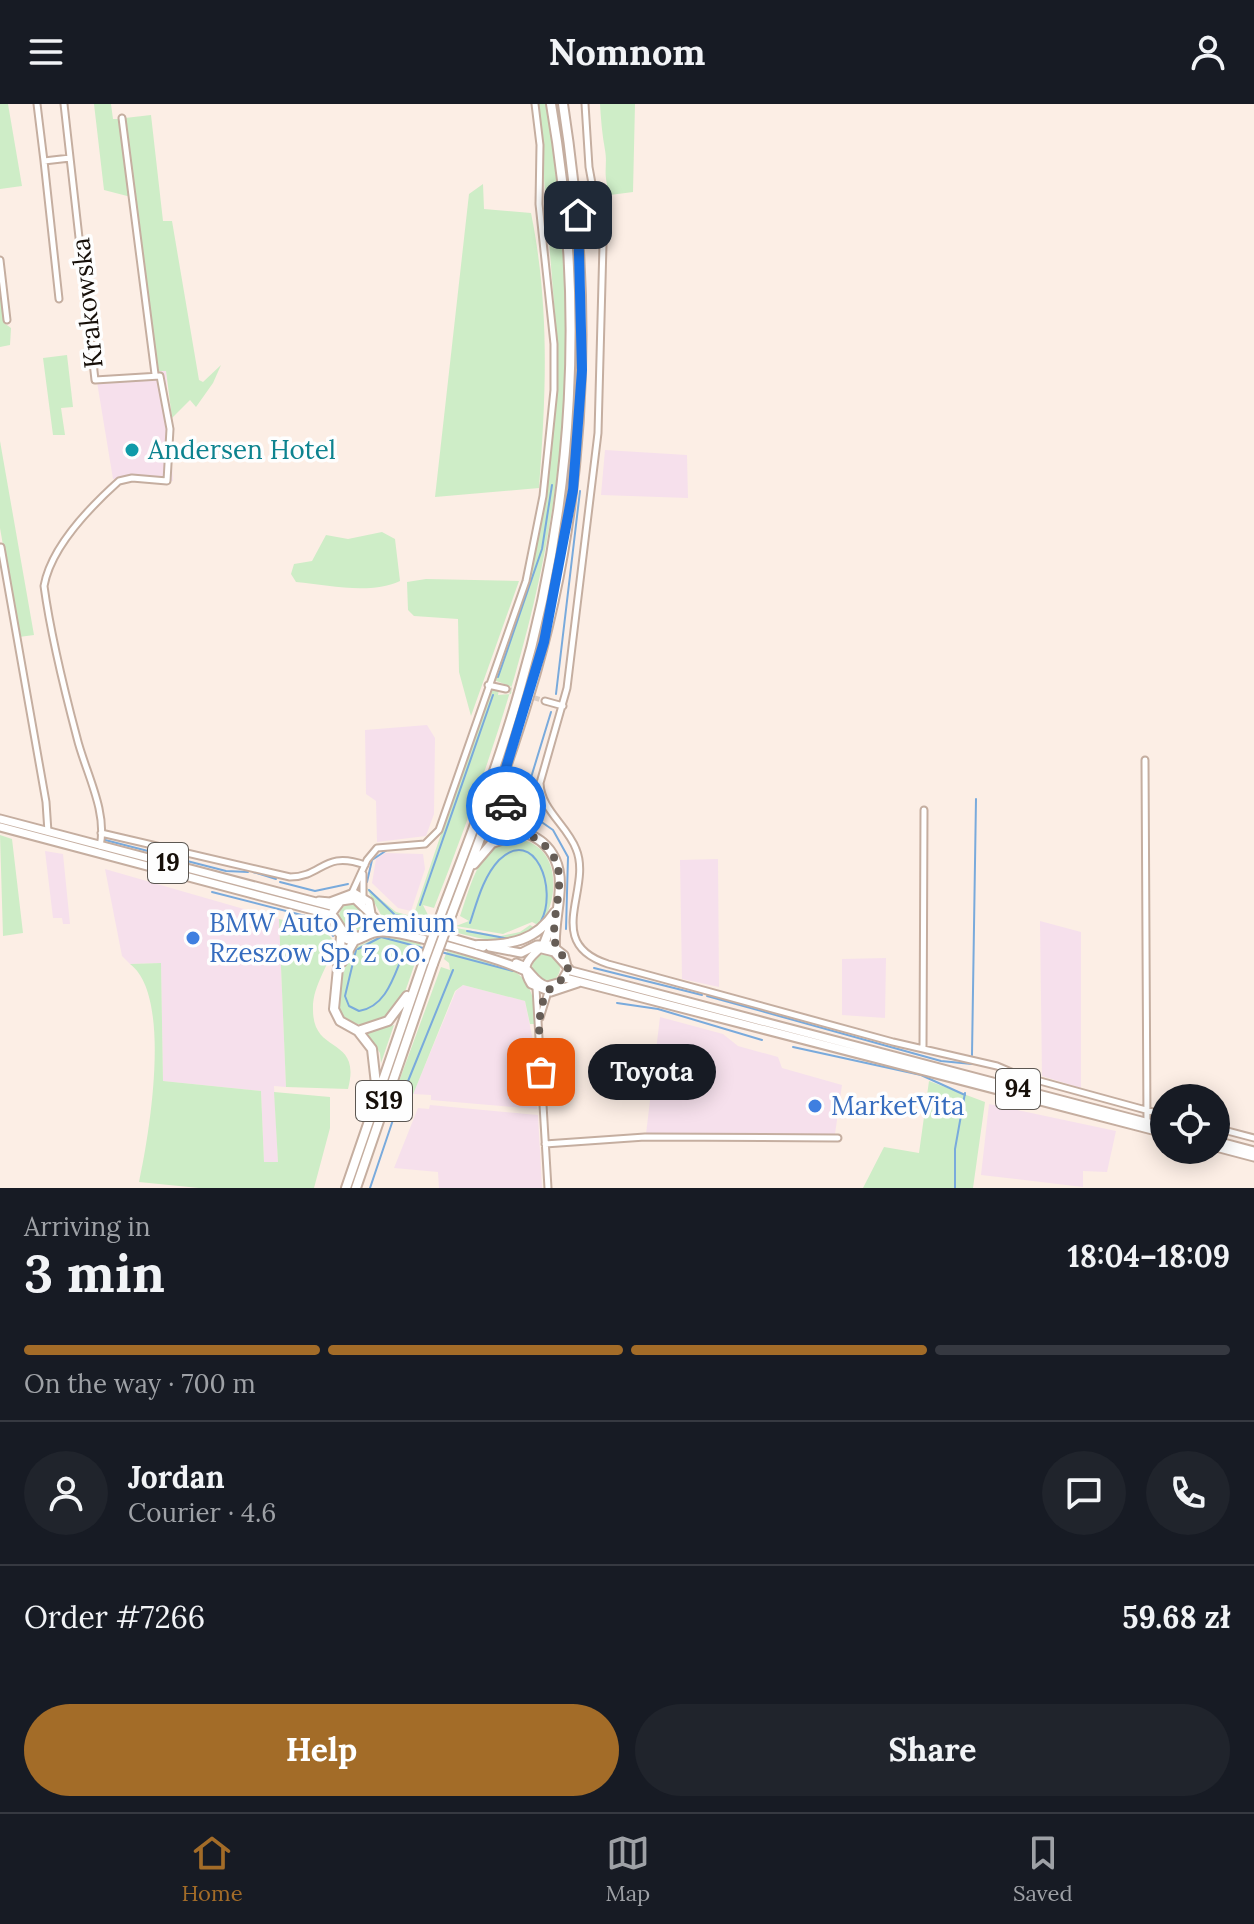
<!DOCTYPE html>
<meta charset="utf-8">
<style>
:root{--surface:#171b24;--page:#20242c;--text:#f1f3f6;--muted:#9ea1a6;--line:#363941;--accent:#a36c28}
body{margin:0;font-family:Lora,serif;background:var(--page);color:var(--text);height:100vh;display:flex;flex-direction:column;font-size:30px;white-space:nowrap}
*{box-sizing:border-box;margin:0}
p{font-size:26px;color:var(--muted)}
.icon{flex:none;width:44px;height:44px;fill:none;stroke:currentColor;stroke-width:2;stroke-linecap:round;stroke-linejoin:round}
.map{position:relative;height:1084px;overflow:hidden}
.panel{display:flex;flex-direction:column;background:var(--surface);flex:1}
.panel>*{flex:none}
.fabs{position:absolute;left:1150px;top:980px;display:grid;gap:16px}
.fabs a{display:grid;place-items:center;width:80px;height:80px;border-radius:50%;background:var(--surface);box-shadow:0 4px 20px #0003;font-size:40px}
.pin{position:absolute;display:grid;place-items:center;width:68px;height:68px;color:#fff;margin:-34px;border-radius:16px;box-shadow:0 4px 12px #0006}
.courier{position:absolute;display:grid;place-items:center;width:80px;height:80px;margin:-40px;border:6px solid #1a73e8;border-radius:50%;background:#fff;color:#222;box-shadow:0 2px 10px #0007}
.bubble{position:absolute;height:56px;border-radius:28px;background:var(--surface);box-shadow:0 4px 20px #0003;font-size:26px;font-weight:700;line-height:56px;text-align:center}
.head em{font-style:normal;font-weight:700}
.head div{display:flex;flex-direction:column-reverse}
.head{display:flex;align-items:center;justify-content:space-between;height:136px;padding:0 24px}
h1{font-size:52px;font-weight:700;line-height:60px}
.bar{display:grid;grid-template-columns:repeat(4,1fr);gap:12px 8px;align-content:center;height:96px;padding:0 24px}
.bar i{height:10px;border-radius:6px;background:var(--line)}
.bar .current{background:var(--accent)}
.bar p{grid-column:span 4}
.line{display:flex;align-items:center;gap:20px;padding:0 24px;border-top:2px solid var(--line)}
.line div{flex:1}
.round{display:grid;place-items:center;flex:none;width:84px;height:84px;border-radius:42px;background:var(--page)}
.primary-button{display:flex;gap:16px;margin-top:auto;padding:16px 24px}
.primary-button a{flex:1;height:92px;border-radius:48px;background:var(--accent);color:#fff;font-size:32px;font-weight:700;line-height:92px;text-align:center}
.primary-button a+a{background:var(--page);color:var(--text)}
header{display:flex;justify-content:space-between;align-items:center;height:104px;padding:0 24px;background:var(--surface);font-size:36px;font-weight:700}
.menu{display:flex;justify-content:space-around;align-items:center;height:112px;border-top:2px solid var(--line);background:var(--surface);font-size:22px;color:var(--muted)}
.menu a{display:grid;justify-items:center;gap:4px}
.menu .current{color:var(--accent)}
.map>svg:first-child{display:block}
</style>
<header><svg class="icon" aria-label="menu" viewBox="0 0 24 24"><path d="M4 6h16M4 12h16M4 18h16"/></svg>Nomnom<svg class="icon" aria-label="person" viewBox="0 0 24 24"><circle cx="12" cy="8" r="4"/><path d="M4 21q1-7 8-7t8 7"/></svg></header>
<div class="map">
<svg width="1254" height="1084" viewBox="0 0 1254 1084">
<rect width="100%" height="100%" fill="#fceee5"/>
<path fill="#f6e0ec" d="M166,266l7,111 -60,-2 -16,-97z
M605,346l82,5 1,43 -87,-3z
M427,621l8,13 -1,76 -8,22 -49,6 -1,-41 -10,-7 -1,-64z
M45,747l18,3 7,70h-7l-1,-6h-9z
M385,749l38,1 2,15 -14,42 -13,-3 -26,-25 4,-24z
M718,755l1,128 -37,-8 -2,-119z
M105,765l174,50 7,168 -12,-1 4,76h-14l-3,-71 -98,-10 -2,-118 -31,1 -8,-8z
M1040,817l41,11v156l-39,-12z
M886,854l-1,60 -43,-3v-56z
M463,881l62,16 9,45 3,63 -106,-9v-5l-18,-1 43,-103z
M660,913l63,17 15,12 40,11 4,11 60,17 -7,49h-189z
M989,1000l127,27 -9,41 -24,-1v16l-102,-12z
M430,1001l108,10 4,73h-103l-1,-16 -44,-4 24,-60 11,1z"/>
<path fill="#ceedc7" d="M0,0h8l14,82 -22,3z
M94,0h17l2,15h5l13,78 -27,-7z
M538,0h8l5,25c7,68 15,137 15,205 0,208 -58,384 -132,574l-11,-3 7,14 -16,-5 73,-216 6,-8h6l-1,5 13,-1 1,-7 -18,-7 38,-109 19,-116 6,-114z
M600,0h35l-2,88 -23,3c-8,-23 -2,-28 -5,-45 -3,-16 -4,-30 -5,-46z
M151,11l12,106h9l27,159 4,2 18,-17 -8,18 -17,24 -6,-7 -18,18 -6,-47h-8l-33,-253z
M483,80l1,25 47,4c19,94 15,181 8,275l-104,9 34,-303z
M0,176l4,43 7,5 -1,17 -10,2z
M67,251l6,52 -12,1 4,27h-12l-10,-77z
M0,337l34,194 -15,2 -19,-109z
M382,428l13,7 5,42c-31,14 -71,4 -104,1l-5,-8 3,-10 18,-3 14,-26 22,4z
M426,475l93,2 -48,135 -12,-44 -1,-53 -44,-3 -6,-6 -1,-28z
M499,699l3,13 10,13 -23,9z
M0,731l12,4 11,94 -20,3z
M518,735c42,6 43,58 22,87l-8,-4 -29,12 -47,-8 13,-5 -9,-5c12,-33 18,-72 58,-77z
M366,783l30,25 34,9 -3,6 -46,-12z
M339 813a14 14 0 1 1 28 0a14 14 0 1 1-28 0Z
M279,815l46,11 10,13c-6,23 -23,43 -22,67 0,46 49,25 35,79l-62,-2z
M530,821l7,4c-25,19 -55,10 -83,3l2,-4 45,8 19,-4z
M385,830l36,10 -3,9 -8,-2 -6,5 12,5c-7,16 -12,45 -28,56 -7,5 -21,8 -30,7 -36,-5 -13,-55 -6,-75z
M447,847c50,14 90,10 88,73h-5l-5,-23 -62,-16 -8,6 -43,106 -18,-2 47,-128 9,3 -1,-7 -5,-4z
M532 864a14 14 0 1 1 28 0a14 14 0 1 1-28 0Z
M161,859l2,118 98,10 3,71h14l-4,-70 56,5v31l-16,60h-115l-60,-6c10,-46 34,-186 -9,-218z
M394,921l-13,38 -1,-10 -13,-20z
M929,977l56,21 -12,86h-110l21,-41 35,6z"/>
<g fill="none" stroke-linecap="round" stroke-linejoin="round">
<path stroke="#79aadc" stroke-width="2" d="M498,573l44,-128 10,-64
M556,590l24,-203
M551,608l-25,82 7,22 20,14 15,27 -2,72
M105,736l121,31 22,1
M253,768l23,7
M280,778l35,9 33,-7
M367,778l5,-22 15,-10
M369,786l26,25 30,8
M212,788l109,28 12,16
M420,801l73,-210
M470,819c7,-21 13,-46 29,-63 36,-35 59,30 42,61
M467,827l43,8
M358,845l23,-12 46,12
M356,846l-11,46 4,10 10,5c26,-4 34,-32 43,-54
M441,848l72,19
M594,864l108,27
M707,892l234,65 31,3
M617,899l41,6 104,31
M793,943l128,28 44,20
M972,951l4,-256
M402,992l51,-126
M370,1084l28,-83
M955,1084v-39l10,-56"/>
<path stroke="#dacdc4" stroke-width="5" stroke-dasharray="5 2.5" stroke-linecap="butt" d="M506,585l39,12"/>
<defs>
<path id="street" d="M37,0l7,57
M64,0l31,276 65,-4 10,53 -3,52 -35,-3 -13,3c-29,26 -68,66 -75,105 7,51 20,103 33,152 8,33 31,74 23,108
M585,0l4,63 14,77 -5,189 -31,255 -27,95c1,27 27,42 36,66 17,40 -34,94 32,115l285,78 104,24 21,9 146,40
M122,14l33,256
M0,156l7,60
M59,195l-15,-138 26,-3
M1,443l45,255 2,30
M488,581l18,4
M545,597l18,5
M1145,656l2,363
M101,729l189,44c33,0 33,-27 75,-12
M351,791l16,-35 10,-12 48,-4 14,-14 87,-249 17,-85 11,-106v-46l-15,-140 1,-59 -5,-41
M363,792v-22
M536,884l12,200
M540,914l8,-26
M923,944l1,-238
M1216,1024l38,10
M545,1040l100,-7 193,1"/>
<path id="primary" d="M0,715l335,88
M0,723l332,88
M319,797l11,1 24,-9 15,9 4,23 -19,16
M334,813l9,14 14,5
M407,821l76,22
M410,823l-32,-6 -23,-22 -14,2 -9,12 4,17c19,23 25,3 44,2 20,-2 126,29 145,39
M543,842c-13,11 -24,19 -12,38l20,8 27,-9
M490,843l31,6 16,-8h14l13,10 4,15 -7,12 -14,4c-15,-4 -16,-19 -31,-23
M542,845l12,3 17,19 593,156
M565,874l599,155
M1216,1037l38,10
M1216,1043l38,10"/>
<path id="highway" d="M504,676c-1,67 33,41 51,79 12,25 -2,60 0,88
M474,760l18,-21 30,-10
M443,805c27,-71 55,-143 76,-217 56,-191 66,-392 32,-588
M452,809c27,-72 55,-143 77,-217 59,-193 65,-394 34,-592
M341,833l-7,72 6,12 18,10 14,18 4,35
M544,840l8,-21
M478,841c33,0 58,-4 77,-33
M342,858l12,-21
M358,927l30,-10 19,-25
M346,1084l78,-227
M356,1084l77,-224"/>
</defs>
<use href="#street" stroke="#c5aea0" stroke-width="9"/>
<use href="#primary" stroke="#c5aea0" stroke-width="11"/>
<use href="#highway" stroke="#c5aea0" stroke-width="12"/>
<use href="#street" stroke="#fff" stroke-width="5"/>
<use href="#primary" stroke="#fff" stroke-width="7"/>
<use href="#highway" stroke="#fff" stroke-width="8"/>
<defs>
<path id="highway-bridge" d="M424,857l19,-52
M433,860l19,-51"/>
</defs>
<use href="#highway-bridge" stroke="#c5aea0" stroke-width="12" stroke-linecap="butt"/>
<use href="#highway-bridge" stroke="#fff" stroke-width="8"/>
</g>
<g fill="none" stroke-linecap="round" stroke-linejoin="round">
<path stroke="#665d56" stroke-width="8" stroke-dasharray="0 14.4" d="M506,702c9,30 31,26 46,48 17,26 -2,60 3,88 2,10 12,15 13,28 -4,12 -10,10 -17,18 -17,15 -11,63 -10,84"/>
<path stroke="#1a73e8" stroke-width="10" d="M506,702l-1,-35 39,-129 29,-152 9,-120 -4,-155"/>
</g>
<circle fill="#0f9aa8" stroke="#fefefe" stroke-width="3" cx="132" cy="346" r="8"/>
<g fill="#3f7fe0" stroke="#fefefe" stroke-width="3">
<circle cx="193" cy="834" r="8"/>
<circle cx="815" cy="1002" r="8"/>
</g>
<g text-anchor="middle" stroke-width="7" stroke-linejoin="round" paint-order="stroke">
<g fill="#fefefe" stroke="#5c5752" stroke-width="2">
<rect x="148" y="739" width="40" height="40" rx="6"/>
<rect x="996" y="965" width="44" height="40" rx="6"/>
<rect x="356" y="977" width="56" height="40" rx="6"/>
</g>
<g font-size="24" font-weight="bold" fill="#160f09">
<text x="168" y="767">19</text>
<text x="1018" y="993">94</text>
<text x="384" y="1005">S19</text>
</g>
<g font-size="26" fill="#160f09" stroke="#fefefe">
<text transform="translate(87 199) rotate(-96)" y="9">Krakowska</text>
</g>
<g font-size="26" fill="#0d838f" stroke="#fefefe" text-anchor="start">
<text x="148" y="355">Andersen Hotel</text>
</g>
<g font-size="26" fill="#366cbe" stroke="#fefefe" text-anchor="start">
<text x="209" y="828">BMW Auto Premium<tspan x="209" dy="30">Rzeszow Sp. z o.o.</tspan></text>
<text x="831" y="1011">MarketVita</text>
</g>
</g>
</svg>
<div class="fabs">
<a><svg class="icon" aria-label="locate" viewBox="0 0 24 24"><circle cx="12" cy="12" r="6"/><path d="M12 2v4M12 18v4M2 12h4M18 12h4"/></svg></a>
</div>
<div class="pin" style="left:541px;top:968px;background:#ea580c"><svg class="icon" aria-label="bag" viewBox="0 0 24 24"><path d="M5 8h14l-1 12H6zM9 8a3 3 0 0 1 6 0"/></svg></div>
<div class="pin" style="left:578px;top:111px;background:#1f2937"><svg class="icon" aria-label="home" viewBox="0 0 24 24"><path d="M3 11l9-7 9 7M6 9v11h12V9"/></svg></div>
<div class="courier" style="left:506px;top:702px"><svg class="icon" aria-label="car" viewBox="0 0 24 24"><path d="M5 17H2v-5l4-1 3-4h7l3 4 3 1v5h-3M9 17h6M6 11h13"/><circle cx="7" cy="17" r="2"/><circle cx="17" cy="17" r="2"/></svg></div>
<div class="bubble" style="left:588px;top:940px;width:128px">Toyota</div>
</div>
<section class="panel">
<div class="head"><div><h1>3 min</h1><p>Arriving in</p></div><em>18:04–18:09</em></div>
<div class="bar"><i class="current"></i><i class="current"></i><i class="current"></i><i></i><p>On the way · 700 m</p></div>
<div class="line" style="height:144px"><a class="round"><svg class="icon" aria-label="person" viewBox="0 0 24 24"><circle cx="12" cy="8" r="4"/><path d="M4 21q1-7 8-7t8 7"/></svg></a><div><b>Jordan</b><p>Courier · 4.6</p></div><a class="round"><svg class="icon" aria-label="chat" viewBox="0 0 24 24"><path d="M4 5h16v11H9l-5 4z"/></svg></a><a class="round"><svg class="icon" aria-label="phone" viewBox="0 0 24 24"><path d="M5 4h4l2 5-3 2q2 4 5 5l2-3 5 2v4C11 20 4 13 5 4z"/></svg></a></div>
<div class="line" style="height:104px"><div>Order #7266</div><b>59.68 zł</b></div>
<div class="primary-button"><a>Help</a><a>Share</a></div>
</section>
<nav class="menu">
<a class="current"><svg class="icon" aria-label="home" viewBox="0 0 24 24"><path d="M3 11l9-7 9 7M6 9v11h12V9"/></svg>Home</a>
<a><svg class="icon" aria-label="map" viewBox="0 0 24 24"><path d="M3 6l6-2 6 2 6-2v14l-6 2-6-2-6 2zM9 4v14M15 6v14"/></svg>Map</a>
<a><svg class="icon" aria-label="saved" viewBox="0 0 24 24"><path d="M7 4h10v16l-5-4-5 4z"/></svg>Saved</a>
</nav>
